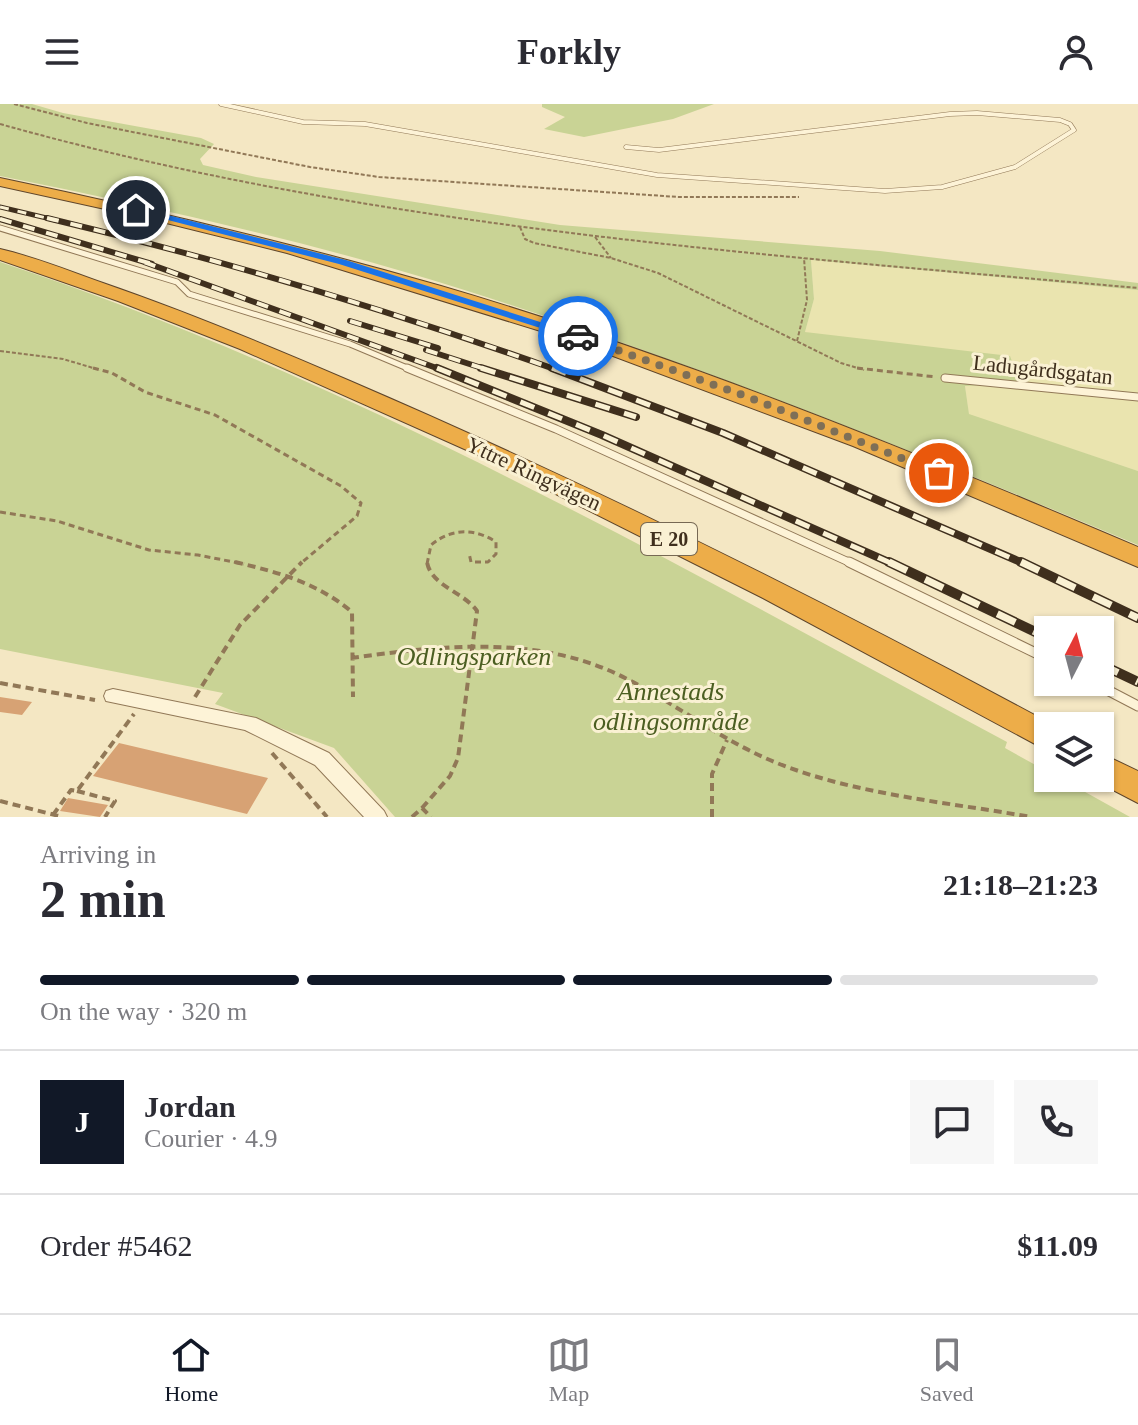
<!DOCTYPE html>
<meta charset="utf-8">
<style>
:root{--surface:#fff;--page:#f7f7f7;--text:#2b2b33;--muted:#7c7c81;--line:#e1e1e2;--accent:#111827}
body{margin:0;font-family:"Times New Roman",serif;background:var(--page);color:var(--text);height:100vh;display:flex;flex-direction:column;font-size:30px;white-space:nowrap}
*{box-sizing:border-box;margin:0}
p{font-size:26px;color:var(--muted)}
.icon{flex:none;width:44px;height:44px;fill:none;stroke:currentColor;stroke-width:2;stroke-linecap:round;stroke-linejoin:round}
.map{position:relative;height:713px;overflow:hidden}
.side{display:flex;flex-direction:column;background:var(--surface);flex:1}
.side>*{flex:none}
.needle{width:52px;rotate:6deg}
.buttons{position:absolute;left:1034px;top:512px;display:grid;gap:16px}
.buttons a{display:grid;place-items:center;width:80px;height:80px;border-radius:0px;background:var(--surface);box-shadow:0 2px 6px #0004;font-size:40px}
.pin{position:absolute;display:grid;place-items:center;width:68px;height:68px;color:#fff;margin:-34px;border:4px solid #fff;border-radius:50%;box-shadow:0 2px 8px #0007}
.courier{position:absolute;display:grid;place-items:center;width:80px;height:80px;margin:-40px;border:6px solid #1a73e8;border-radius:50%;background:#fff;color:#222;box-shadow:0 2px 10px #0007}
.head em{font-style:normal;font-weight:700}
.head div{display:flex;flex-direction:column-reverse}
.head{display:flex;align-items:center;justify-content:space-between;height:136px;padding:0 40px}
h1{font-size:52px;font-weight:700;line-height:60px}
.bar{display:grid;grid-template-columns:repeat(4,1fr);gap:12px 8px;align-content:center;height:96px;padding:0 40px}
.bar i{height:10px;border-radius:6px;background:var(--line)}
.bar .current{background:var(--accent)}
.bar p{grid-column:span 4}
.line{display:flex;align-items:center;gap:20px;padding:0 40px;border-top:2px solid var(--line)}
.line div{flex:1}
.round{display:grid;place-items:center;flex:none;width:84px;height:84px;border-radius:0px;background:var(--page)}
header{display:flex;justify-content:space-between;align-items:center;height:104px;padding:0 40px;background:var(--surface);font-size:36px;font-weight:700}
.menu{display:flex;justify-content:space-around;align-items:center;height:112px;border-top:2px solid var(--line);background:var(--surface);font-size:22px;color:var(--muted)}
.menu a{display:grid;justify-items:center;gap:4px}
.menu .current{color:var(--accent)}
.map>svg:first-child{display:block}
</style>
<header><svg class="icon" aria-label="menu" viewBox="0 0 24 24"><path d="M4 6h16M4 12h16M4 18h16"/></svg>Forkly<svg class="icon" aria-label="person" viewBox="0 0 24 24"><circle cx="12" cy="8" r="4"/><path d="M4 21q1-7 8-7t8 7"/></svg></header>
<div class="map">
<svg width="1138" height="713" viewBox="0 0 1138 713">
<rect width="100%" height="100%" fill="#f4e7c3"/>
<path fill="#eae4af" d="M811,156l327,30v181l-169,-56 -4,-29 -160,-54 9,-33z"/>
<path fill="#c9d395" d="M0,0h32l31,9 138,25 13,6 -14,15 3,6 53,12 304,48 320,26 258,32v7l-327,-30 3,39 -9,33 205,24 10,27 -55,3 4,28 169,57v74c-223,-94 -448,-184 -680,-257 -150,-47 -304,-81 -458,-112z
M542,0h172l-41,15 -89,18 -40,-8 21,-12 -23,-10z
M0,158c352,116 682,306 1007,480l-2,6 43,24v6h12l70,39h-735l-61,-69 -119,-44 8,-11 -223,-44z"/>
<path fill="#d7a274" d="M0,593l32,5 -10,13 -22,-3z
M119,639l149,35 -21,36 -154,-38z
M68,694l40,7 -8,12 -40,-6z"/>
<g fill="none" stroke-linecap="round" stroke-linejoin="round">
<defs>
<path id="lane-far3" d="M221,0l82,18 62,2 292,51 228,16 57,-4 73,-20 59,-37 -4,-6 -10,-4 -83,-7 -27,1 -291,36 -33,-3"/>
<path id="lane-far2" d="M0,124l177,54 12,12 161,50 62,26"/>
<path id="lane-far1" d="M407,264l149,61 297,135
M945,274l193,19"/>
<path id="lane" d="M849,458l199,97
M1092,578l46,24"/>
<path id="street" d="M113,585l143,29 73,35 55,58 3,6h-23l-49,-52 -70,-35 -139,-29 -2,-5 2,-5z"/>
<path id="highway" d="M0,74c148,31 295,66 441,108 238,70 469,164 697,261v20l-285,-121 -280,-105 -286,-88 -141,-35 -146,-32z
M0,145c35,8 69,22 103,34 84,29 166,63 247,98 240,103 475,221 705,345h-7v25l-287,-154 -281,-141 -240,-107 -122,-48 -118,-41z
M1100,649l38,18v32l-48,-25h10z"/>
</defs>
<use href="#lane-far3" stroke="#917857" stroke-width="5"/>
<use href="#lane-far2" stroke="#917857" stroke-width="7"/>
<use href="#lane-far1" stroke="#917857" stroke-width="9"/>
<use href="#lane" stroke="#917857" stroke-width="11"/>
<use href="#street" stroke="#917857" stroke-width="2"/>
<use href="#highway" stroke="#5e452b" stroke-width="2"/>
<path stroke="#917857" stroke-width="2" stroke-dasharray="4 2" stroke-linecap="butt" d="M14,0l73,19 223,44 69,10 300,20h120
M0,20c370,104 757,130 1138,164
M520,123l5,12 9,4 77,15 47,15 183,90 23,7
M595,133l16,21
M797,237l10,-41 -3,-42
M0,247l63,8 37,11"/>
<path stroke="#917857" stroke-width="3" stroke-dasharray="6 4" stroke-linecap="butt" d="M93,264l19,5 33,19 70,23 126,71 20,17 -4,13 -57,48
M857,264l79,9
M0,408l57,9 92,29 49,5 46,9
M427,460l4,-19c20,-17 44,-17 65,-3v12l-8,8h-17l-2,-9"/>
<path stroke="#917857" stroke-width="4" stroke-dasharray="8 5" stroke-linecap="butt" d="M235,458c42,10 83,21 117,50l1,85
M351,554c93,-13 192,-24 278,22 50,26 95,62 148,83 80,32 170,39 254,54
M0,579l95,17
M195,593l45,-72 62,-63
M272,649l55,64
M77,687l38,10 -10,16
M0,697l63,16
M422,704l28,-32 8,-18 19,-147c-13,-19 -46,-25 -50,-49
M53,711l18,-25 6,1 57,-77
M412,713l10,-9 9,9
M712,713v-43l15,-34"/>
<use href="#lane-far3" stroke="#fdf3d7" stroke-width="4"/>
<use href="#lane-far2" stroke="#fdf3d7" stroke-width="5"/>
<use href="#lane-far1" stroke="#fdf3d7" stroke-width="7"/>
<use href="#lane" stroke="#fdf3d7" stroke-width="9"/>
<use href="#street" fill="#fdf3d7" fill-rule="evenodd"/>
<use href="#highway" fill="#edad49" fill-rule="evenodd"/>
<defs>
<path id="rail-far3" d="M0,103l55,13
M0,115l3,1"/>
<path id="rail-far2" d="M47,114c173,41 342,92 510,152
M0,115l152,45
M144,158l298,108
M350,217l88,27
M426,246l62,20"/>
<path id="rail-far1" d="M437,264l165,67 291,129
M481,264l155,49
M552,264l171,65 302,131"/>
<path id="rail" d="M889,458l159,76
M1021,458l117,56
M1100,560l38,18"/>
</defs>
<use href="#rail-far3" stroke="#3f2f1d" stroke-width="5"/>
<use href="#rail-far2" stroke="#3f2f1d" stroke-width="6"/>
<use href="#rail-far1" stroke="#3f2f1d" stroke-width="8"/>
<use href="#rail" stroke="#3f2f1d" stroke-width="10"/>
<use href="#rail-far3" stroke="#faf1d3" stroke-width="3" stroke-dasharray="9" stroke-linecap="butt"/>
<use href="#rail-far2" stroke="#faf1d3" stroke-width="4" stroke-dasharray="12" stroke-linecap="butt"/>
<use href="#rail-far1" stroke="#faf1d3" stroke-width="5" stroke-dasharray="15" stroke-linecap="butt"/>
<use href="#rail" stroke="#faf1d3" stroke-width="7" stroke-dasharray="20" stroke-linecap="butt"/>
</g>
<path fill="#1a73e8" d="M136,103l210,53 238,76 -9,3 -236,-75 -206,-53z"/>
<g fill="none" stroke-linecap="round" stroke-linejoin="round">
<path stroke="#7e6f57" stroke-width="8" stroke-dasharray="0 14.4" d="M578,232l170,61 191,76"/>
</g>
<g text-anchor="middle" stroke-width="6" stroke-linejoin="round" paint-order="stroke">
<rect fill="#faf1d3" stroke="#776954" stroke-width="2" x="641" y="419" width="56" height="32" rx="6"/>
<g font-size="20" font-weight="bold" fill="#3f2f1d">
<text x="669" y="442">E 20</text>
</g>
<g font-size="22" fill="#3f2f1d" stroke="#faf1d3">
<text transform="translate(1043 265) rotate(6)" y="8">Ladugårdsgatan</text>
<text transform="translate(534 369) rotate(25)" y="8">Yttre Ringvägen</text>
</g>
<g font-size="26" font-style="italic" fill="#4b5e21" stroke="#faf1d3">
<text x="474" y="561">Odlingsparken</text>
<text x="671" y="596">Annestads<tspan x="671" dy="30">odlingsområde</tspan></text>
</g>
</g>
</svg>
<div class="buttons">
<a><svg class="needle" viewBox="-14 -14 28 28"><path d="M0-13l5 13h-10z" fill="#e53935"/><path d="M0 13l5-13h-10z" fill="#7c7c81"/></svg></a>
<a><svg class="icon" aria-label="layers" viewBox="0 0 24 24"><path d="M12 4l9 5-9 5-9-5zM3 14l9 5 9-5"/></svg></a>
</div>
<div class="pin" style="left:939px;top:369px;background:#ea580c"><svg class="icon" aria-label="bag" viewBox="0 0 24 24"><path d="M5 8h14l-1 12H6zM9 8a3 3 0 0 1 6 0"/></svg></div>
<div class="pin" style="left:136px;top:106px;background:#1f2937"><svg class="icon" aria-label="home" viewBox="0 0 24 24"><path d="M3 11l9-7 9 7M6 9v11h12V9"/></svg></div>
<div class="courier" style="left:578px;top:232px"><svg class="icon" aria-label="car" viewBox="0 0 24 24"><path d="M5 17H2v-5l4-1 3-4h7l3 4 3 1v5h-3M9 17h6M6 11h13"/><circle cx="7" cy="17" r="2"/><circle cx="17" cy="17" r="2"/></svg></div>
</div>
<section class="side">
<div class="head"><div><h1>2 min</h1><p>Arriving in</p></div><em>21:18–21:23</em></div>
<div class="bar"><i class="current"></i><i class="current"></i><i class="current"></i><i></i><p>On the way · 320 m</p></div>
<div class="line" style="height:144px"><b class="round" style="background:var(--accent);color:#fff">J</b><div><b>Jordan</b><p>Courier · 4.9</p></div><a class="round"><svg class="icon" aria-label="chat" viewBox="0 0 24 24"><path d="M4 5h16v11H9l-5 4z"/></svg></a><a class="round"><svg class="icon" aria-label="phone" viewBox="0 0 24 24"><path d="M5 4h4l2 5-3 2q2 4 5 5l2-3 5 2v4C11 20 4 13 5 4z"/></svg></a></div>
<div class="line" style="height:104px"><div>Order #5462</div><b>$11.09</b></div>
</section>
<nav class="menu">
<a class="current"><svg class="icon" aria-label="home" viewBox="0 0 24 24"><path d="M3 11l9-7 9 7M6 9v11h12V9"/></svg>Home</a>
<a><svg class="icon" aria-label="map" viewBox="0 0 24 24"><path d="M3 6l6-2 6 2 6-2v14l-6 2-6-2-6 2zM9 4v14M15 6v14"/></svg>Map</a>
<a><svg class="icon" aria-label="saved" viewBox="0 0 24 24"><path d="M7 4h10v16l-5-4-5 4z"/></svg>Saved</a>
</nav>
